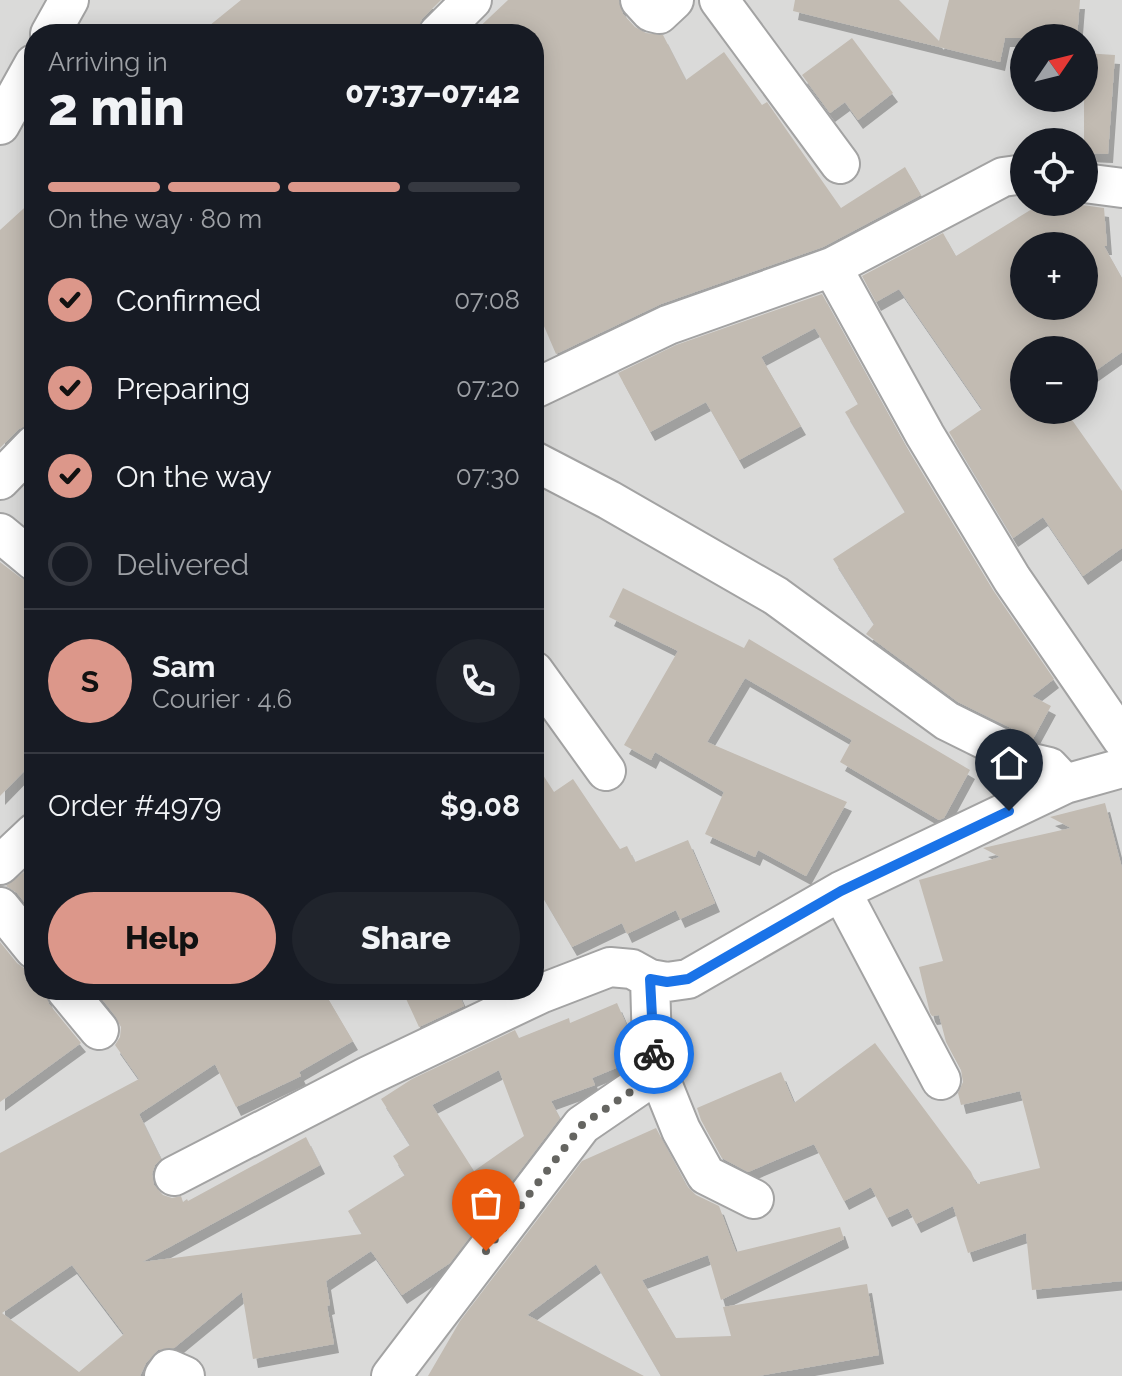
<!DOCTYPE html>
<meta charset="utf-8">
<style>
:root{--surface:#171b24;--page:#20242c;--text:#f1f3f6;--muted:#9ea1a6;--line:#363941;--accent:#dc978a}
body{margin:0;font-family:Raleway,sans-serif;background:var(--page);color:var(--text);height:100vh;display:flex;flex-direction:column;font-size:30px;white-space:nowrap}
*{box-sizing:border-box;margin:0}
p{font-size:26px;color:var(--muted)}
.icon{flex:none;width:44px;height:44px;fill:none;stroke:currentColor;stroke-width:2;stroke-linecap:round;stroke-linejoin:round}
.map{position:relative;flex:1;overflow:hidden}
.drawer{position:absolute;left:24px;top:24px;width:520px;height:976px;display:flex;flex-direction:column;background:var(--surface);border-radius:32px;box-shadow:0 4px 20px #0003}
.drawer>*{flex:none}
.needle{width:52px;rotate:55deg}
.controls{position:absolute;left:1010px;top:24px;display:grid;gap:16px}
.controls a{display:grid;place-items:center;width:88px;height:88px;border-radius:50%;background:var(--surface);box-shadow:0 4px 20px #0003;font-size:40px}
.pin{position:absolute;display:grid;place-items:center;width:68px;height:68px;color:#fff;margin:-82px -34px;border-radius:50% 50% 50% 0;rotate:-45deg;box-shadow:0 0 8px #0007}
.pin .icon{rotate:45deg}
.courier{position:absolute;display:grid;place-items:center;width:80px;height:80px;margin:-40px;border:6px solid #1a73e8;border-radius:50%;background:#fff;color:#222;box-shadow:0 2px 10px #0007}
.head em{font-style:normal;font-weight:800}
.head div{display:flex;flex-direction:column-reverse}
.head{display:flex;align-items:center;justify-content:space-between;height:136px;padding:0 24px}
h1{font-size:52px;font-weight:800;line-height:60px}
.bar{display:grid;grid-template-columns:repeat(4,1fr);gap:12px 8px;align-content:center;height:96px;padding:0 24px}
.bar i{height:10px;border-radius:6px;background:var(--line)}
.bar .on{background:var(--accent)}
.bar p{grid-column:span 4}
.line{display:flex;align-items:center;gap:20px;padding:0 24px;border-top:2px solid var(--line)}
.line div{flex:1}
.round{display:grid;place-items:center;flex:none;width:84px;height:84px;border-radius:42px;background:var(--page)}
ol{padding:0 24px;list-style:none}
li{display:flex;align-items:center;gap:24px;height:88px}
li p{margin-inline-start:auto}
li .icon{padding:8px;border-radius:50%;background:var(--accent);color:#111;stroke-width:4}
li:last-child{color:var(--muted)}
li i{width:44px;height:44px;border:4px solid var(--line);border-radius:50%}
.primary-button{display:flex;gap:16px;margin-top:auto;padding:16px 24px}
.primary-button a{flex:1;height:92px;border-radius:48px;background:var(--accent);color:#111;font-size:32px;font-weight:800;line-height:92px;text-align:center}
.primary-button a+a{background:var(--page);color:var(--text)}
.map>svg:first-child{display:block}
</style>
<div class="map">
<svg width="1122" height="1376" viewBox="0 0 1122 1376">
<defs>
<filter id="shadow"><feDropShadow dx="5" dy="9" stdDeviation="0" flood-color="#0004"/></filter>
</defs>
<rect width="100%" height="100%" fill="#edece2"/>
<path fill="#dadad9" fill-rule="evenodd" d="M0,0h1122v1376h-1122zM34,34h500v956h-500zM1024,38h60v60h-60zM1024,142h60v60h-60zM1024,246h60v60h-60zM1024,350h60v60h-60z"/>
<path fill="#c2bbb2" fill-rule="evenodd" filter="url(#shadow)" d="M241,0h200l-19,19 -5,15h-218z
M508,0h111l4,14 12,13 11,6 17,2 23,45 38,-28 38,53 5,-3 74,106 64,-41 16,28 -98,52 -162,57 -105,50 -22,-51v-269h-62z
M795,0h104l40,41 10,-41h131l-3,38h-72l-5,24 -207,-51z
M852,38l41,55 -35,27 -13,-18 -15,11 -28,-38z
M1084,53l31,2 -7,99 -24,-1z
M34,199v225l-15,5 -19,19v-218z
M1082,205l22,3 3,38h-3l18,32v74l-38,27v-29h-60v60h41l57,81v57l-39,28 -40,-59 -30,21 -64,-106 33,-23 -83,-120 -23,13 -14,-26 81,-43 13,23 76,-47zM1024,246h60v60h-60z
M822,294l84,152 87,144 61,89 -22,17 19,10 -18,33 -75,-37 -92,-68 8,-10 -41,-65 72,-47 -60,-100 13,-8 -43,-76 -54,29 40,69 -62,34 -33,-58 -56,30 -32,-59 58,-28z
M0,562l21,16 13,4v179l-34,35z
M623,588l121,60 5,-9 221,131 -26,48 -5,2 -99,-58 12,-22 -107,-62 -38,64 140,60 -41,74 -48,-26 -3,7 -50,-23 19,-42 -69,-40 -4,8 -27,-15 54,-94 -69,-34z
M534,761l20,31 19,-13 47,70 7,-3 8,16 53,-22 27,63 -35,16 -4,-9 -49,24 -5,-11 -50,24 -38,-65z
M1105,803l17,65v413l-90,9 -6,-57 -58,20 -15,-47 -37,18 -8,-16 -21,10 -16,-31 -27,14 -30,-57 -66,28 -26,-14 -21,-38 -4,-12 84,-36 13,31 81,-60 96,129 5,11 4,1v-2l60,-14 -20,-77 -59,14 -3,-12 5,-11 -2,-12 -15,-28 -7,-27 -7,1 -2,-3 -11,-46 24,-6 -24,-81 81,-23 -17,-9 88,-20 -21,-11z
M33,865l1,1v48l-17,-21 -11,-7z
M0,942l17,21 8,6 9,1v20h11l4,14 32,39 -81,59z
M95,990h228l30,51 -54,31 2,4 -65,31 -21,-43 -76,50 22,45 -6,6 -3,9 2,11 9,10 9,3 9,-2 2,6 4,-3 1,2 118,-64 14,28 -178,97 220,-28 -14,-23 57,-36 -12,-19 17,-11 -29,-46 31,-20 103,-49 4,8 50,-20 1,5 47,-20 13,30 3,28 -41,17 3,7 -44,16 9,17 -110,145 -48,32 -31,-44 -45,30 4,24 -3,1 7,38 -81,15 -11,-67 -68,56 -16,2 -12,13 -6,13h-140v-223l139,-74 -24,-34 5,-8 1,-10 -5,-10zM499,1070l25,66 -50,35 -42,-66zM72,1265l52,69 -45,38 -77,-59z
M402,990h55l7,16 -45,21z
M656,1128l31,58 9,9 23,11 17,46 104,-25 4,12 -123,61 -13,-45 -66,25 34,58 55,-2 -8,-29 144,-23 12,71 -121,21h-97l-65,-112 -69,51 117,61h-216l32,-55 122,-160z"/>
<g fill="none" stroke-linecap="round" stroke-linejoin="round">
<defs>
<path id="minor" d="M640,0l11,12 8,2 15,-14
M719,0l121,164
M50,34l19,-34
M438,34l34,-34
M0,125l34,-61
M1084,183l38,5
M832,267l93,168 87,144 110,160
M534,389l134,-64 164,-58 171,-90 21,-3
M534,461l75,39 167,96 171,125 85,42 17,4 16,17 57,-16
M0,480l34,-35
M0,533l34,28
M534,671l72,100
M0,865l34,-32
M841,891l100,189
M0,907l34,42
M650,979l2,68 6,26 23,57 25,45 48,24
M66,990l33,40
M174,1176l194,-100 172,-82 70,-27 22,2 18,10 17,3 21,-3 153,-88 224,-107
M164,1376l5,-7 16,7
M391,1376l191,-251 76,-52"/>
</defs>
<use href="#minor" stroke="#a3a3a3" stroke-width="42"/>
<use href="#minor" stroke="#fff" stroke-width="38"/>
</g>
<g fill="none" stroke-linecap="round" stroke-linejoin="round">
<path stroke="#656561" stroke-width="8" stroke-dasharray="0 14.4" d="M486,1251l96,-126 76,-52 -4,-19"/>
<path stroke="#1a73e8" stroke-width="10" d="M654,1054l-4,-75 17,3 21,-3 153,-88 168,-80"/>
</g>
</svg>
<div class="controls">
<a><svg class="needle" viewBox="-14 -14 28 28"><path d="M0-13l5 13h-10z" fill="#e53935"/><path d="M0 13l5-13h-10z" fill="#9ea1a6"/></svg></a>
<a><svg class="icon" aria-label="locate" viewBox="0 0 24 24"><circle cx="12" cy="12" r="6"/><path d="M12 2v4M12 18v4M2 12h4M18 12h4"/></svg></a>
<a>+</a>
<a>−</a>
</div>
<div class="pin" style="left:486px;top:1251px;background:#ea580c"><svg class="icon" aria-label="bag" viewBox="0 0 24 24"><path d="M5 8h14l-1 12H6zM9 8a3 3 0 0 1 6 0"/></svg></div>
<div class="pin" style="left:1009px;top:811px;background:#1f2937"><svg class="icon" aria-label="home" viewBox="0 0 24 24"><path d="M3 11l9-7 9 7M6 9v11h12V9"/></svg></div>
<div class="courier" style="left:654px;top:1054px"><svg class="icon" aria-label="bike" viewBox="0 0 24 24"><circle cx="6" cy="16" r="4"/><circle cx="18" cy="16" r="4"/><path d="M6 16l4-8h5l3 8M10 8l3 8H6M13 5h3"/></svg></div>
<section class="drawer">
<div class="head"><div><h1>2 min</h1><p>Arriving in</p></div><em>07:37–07:42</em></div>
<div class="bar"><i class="on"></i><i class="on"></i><i class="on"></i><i></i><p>On the way · 80 m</p></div>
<ol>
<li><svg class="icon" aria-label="check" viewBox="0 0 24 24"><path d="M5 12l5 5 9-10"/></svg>Confirmed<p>07:08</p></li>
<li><svg class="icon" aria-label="check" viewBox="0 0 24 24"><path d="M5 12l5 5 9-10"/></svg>Preparing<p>07:20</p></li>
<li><svg class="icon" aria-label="check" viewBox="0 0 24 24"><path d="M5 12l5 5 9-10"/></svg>On the way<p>07:30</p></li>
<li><i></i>Delivered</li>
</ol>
<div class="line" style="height:144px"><b class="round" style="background:var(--accent);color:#111">S</b><div><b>Sam</b><p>Courier · 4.6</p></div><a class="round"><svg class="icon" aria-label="phone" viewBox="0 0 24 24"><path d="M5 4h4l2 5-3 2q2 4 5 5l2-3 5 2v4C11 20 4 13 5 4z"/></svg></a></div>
<div class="line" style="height:104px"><div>Order #4979</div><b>$9.08</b></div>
<div class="primary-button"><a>Help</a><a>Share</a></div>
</section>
</div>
